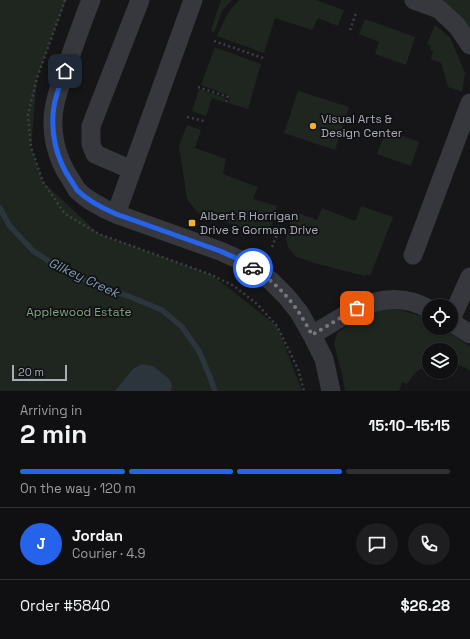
<!DOCTYPE html>
<meta charset="utf-8">
<style>
:root{--surface:#101012;--page:#1e1e20;--text:#f1f3f6;--muted:#9c9d9f;--line:#303032;--accent:#2563eb}
body{margin:0;font-family:"Space Grotesk",sans-serif;background:var(--page);color:var(--text);height:100vh;display:flex;flex-direction:column;font-size:15px;white-space:nowrap}
*{box-sizing:border-box;margin:0}
p{font-size:13px;color:var(--muted)}
.icon{flex:none;width:22px;height:22px;fill:none;stroke:currentColor;stroke-width:2;stroke-linecap:round;stroke-linejoin:round}
.map{position:relative;height:391px;overflow:hidden}
.sheet{display:flex;flex-direction:column;background:var(--surface);flex:1}
.sheet>*{flex:none}
.tools{position:absolute;left:422px;top:299px;display:grid;gap:8px}
.tools a{display:grid;place-items:center;width:36px;height:36px;border-radius:50%;background:var(--surface);box-shadow:0 1px 3px #0004,0 0 0 1px var(--line);font-size:20px}
.scale{position:absolute;left:12px;bottom:10px;width:55px;box-sizing:border-box;padding-left:4px;border:2px solid #a8adb8;border-top:0;font-size:11px;line-height:14px;white-space:nowrap;color:#a8adb8;-webkit-text-stroke:3px #111113;paint-order:stroke}
.pin{position:absolute;display:grid;place-items:center;width:34px;height:34px;color:#fff;margin:-17px;border-radius:8px;box-shadow:0 2px 6px #0006}
.courier{position:absolute;display:grid;place-items:center;width:40px;height:40px;margin:-20px;border:3px solid #2563eb;border-radius:50%;background:#fff;color:#222;box-shadow:0 1px 5px #0007}
.summary em{font-style:normal;font-weight:700}
.summary div{display:flex;flex-direction:column-reverse}
.summary{display:flex;align-items:center;justify-content:space-between;height:68px;padding:0 20px}
h1{font-size:26px;font-weight:700;line-height:30px}
.bar{display:grid;grid-template-columns:repeat(4,1fr);gap:6px 4px;align-content:center;height:48px;padding:0 20px}
.bar i{height:5px;border-radius:3px;background:var(--line)}
.bar .on{background:var(--accent)}
.bar p{grid-column:span 4}
.line{display:flex;align-items:center;gap:10px;padding:0 20px;border-top:1px solid var(--line)}
.line div{flex:1}
.round{display:grid;place-items:center;flex:none;width:42px;height:42px;border-radius:21px;background:var(--page)}
.map>svg:first-child{display:block}
</style>
<div class="map">
<svg width="470" height="391" viewBox="0 0 470 391">
<rect width="100%" height="100%" fill="#161618"/>
<path fill="#1e261f" d="M0,0h66l-29,78 -6,69 12,35 56,52 113,41 65,51 25,65h-302z
M221,0h11l-10,11 -8,22 -3,-3z
M240,0h76l28,10 -6,16 -20,-8 -6,12 -37,-12 -11,35 -47,-17c6,-12 11,-28 23,-36z
M444,0h26v28z
M365,19l50,18 -9,28 -31,-11 4,-12 -20,-8z
M435,25l15,12 15,36 -3,19 -14,-5 -7,-24 -10,-4 2,-8 -3,-1 1,-4 -4,-2z
M215,47l46,17 -13,45 -20,-6 2,-7 -29,-11z
M199,89l26,9 -1,4 -12,-4 -6,18 -14,-5z
M298,91l51,16 -14,43 -51,-17z
M187,125l14,5 -6,18 31,11 -3,15 35,13 -5,12 24,7 -5,19 -7,4 -11,2 -56,-18 -11,-14 -5,-34 -3,-19z
M386,130l33,12 -8,24 -34,-12z
M361,206l32,11 -22,57 -6,2 -51,-13 -19,-7 -7,-9 -2,-8 7,-28 24,9 5,-12 33,13z
M385,308l16,2 25,8 3,2v8h13l28,18v25l-3,-3 -16,-5v-13h-22v15l-13,7 -9,12 -5,-2 -3,9h-54l-3,-17 -8,-30 3,-11 27,-18z"/>
<path fill="#2c353c" d="M142,364l11,2 15,12 4,6 -1,7h-56l18,-22z"/>
<g fill="none" stroke-linecap="round" stroke-linejoin="round">
<path stroke="#2c353c" stroke-width="5.5" d="M0,208l9,17 24,26 28,18 37,17 30,10 34,14 20,17 17,24 11,26 5,14"/>
<path stroke="#3d3f44" stroke-width="2.5" stroke-dasharray="2 3" stroke-linecap="butt" d="M65,0l-28,78 -9,37 3,32 12,35 22,32 34,20 113,41 22,11 23,18 20,22 21,43 6,22
M350,30l6,-17
M214,41l49,17
M198,87l30,10 -2,5
M187,117l17,4
M272,247l8,-20"/>
<path stroke="#37383d" stroke-width="19" d="M91,0c-8,20 -15,40 -22,60 -5,15 -11,29 -14,44 -6,26 1,54 16,76 2,3 4,7 6,10 11,11 25,18 39,24l104,37 18,8 33,22 15,15 13,16 13,23 12,24 7,32
M414,0l25,9 18,17 13,19
M132,170l-37,-16 -4,-10v-18l49,-126
M116,214l77,-214
M413,255l57,-152
M451,319l19,-42
M451,322l19,12
M312,335c37,-22 73,-51 117,-26"/>
</g>
<g fill="none" stroke-linecap="round" stroke-linejoin="round">
<path stroke="#757880" stroke-width="4" stroke-dasharray="0 7.2" d="M253,268c18,11 33,26 45,43 5,8 10,16 14,24l45,-27"/>
<path stroke="#2563eb" stroke-width="5" d="M65,71c-4,11 -9,23 -11,35 -4,26 2,52 16,73 3,4 5,8 7,11 11,11 25,18 39,24l104,37 18,8 15,9"/>
</g>
<g fill="#f2b134" stroke="#111113" stroke-width="1.5">
<circle cx="313" cy="126" r="4"/>
<rect x="188" y="219" width="8" height="8" rx="2"/>
</g>
<g text-anchor="middle" stroke-width="3.5" stroke-linejoin="round" paint-order="stroke">
<g font-size="12" fill="#a8adb8" stroke="#111113" text-anchor="start">
<text x="321" y="123">Visual Arts &amp;<tspan x="321" dy="14">Design Center</tspan></text>
<text x="200" y="220">Albert R Horrigan<tspan x="200" dy="14">Drive &amp; Gorman Drive</tspan></text>
</g>
<g font-size="12" fill="#7fa381" stroke="#111113">
<text x="79" y="316">Applewood Estate</text>
</g>
<g font-size="13" font-style="italic" fill="#7f9bb3" stroke="#111113">
<text transform="translate(84 277) rotate(25)" y="5">Gilkey Creek</text>
</g>
</g>
</svg>
<div class="tools">
<a><svg class="icon" aria-label="locate" viewBox="0 0 24 24"><circle cx="12" cy="12" r="6"/><path d="M12 2v4M12 18v4M2 12h4M18 12h4"/></svg></a>
<a><svg class="icon" aria-label="layers" viewBox="0 0 24 24"><path d="M12 4l9 5-9 5-9-5zM3 14l9 5 9-5"/></svg></a>
</div>
<div class="scale">20 m</div>
<div class="pin" style="left:357px;top:308px;background:#ea580c"><svg class="icon" aria-label="bag" viewBox="0 0 24 24"><path d="M5 8h14l-1 12H6zM9 8a3 3 0 0 1 6 0"/></svg></div>
<div class="pin" style="left:65px;top:71px;background:#1f2937"><svg class="icon" aria-label="home" viewBox="0 0 24 24"><path d="M3 11l9-7 9 7M6 9v11h12V9"/></svg></div>
<div class="courier" style="left:253px;top:268px"><svg class="icon" aria-label="car" viewBox="0 0 24 24"><path d="M5 17H2v-5l4-1 3-4h7l3 4 3 1v5h-3M9 17h6M6 11h13"/><circle cx="7" cy="17" r="2"/><circle cx="17" cy="17" r="2"/></svg></div>
</div>
<section class="sheet">
<div class="summary"><div><h1>2 min</h1><p>Arriving in</p></div><em>15:10–15:15</em></div>
<div class="bar"><i class="on"></i><i class="on"></i><i class="on"></i><i></i><p>On the way · 120 m</p></div>
<div class="line" style="height:72px"><b class="round" style="background:var(--accent);color:#fff">J</b><div><b>Jordan</b><p>Courier · 4.9</p></div><a class="round"><svg class="icon" aria-label="chat" viewBox="0 0 24 24"><path d="M4 5h16v11H9l-5 4z"/></svg></a><a class="round"><svg class="icon" aria-label="phone" viewBox="0 0 24 24"><path d="M5 4h4l2 5-3 2q2 4 5 5l2-3 5 2v4C11 20 4 13 5 4z"/></svg></a></div>
<div class="line" style="height:52px"><div>Order #5840</div><b>$26.28</b></div>
</section>
